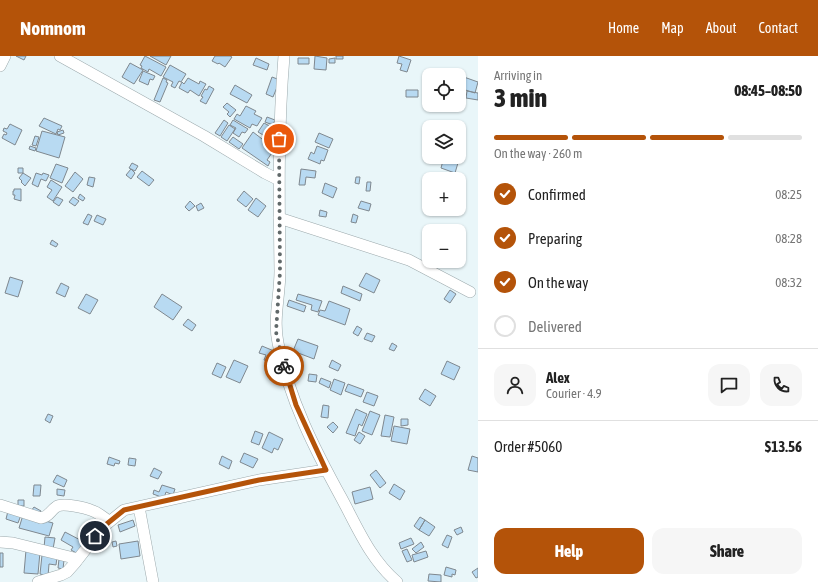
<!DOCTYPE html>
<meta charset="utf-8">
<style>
:root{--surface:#fff;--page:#f6f6f6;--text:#222;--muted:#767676;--line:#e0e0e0;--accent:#b45309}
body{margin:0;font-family:"Asap Condensed",sans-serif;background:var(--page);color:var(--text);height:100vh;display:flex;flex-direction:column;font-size:15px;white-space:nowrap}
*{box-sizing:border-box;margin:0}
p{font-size:13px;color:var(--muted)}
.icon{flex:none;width:22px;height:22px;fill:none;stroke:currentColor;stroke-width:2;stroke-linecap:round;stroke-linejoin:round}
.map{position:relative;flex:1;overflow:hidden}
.sheet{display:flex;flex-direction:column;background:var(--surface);width:340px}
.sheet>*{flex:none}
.fabs{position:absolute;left:422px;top:12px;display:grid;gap:8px}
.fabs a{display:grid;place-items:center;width:44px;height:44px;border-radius:8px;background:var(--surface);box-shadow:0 1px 3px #0004;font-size:20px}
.pin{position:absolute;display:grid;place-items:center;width:34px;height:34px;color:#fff;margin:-17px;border:2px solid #fff;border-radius:50%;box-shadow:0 1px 4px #0007}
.courier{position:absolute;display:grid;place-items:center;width:40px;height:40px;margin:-20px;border:3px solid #b45309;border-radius:50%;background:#fff;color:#222;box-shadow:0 1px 5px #0007}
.summary em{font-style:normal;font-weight:800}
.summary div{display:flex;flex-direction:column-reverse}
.summary{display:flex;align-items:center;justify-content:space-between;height:68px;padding:0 16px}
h1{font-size:26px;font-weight:800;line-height:30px}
.bar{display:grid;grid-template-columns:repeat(4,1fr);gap:6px 4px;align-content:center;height:48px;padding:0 16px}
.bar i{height:5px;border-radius:3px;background:var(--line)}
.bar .selected{background:var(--accent)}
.bar p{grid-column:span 4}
.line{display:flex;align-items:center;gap:10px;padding:0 16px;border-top:1px solid var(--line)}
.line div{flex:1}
.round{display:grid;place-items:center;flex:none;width:42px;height:42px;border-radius:12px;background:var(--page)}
ol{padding:0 16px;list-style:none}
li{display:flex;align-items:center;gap:12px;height:44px}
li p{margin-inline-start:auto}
li .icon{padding:4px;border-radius:50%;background:var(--accent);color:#fff;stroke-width:4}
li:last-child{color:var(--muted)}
li i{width:22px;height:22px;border:2px solid var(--line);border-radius:50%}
.button{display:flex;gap:8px;margin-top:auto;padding:8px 16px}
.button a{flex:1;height:46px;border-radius:12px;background:var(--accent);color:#fff;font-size:16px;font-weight:800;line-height:46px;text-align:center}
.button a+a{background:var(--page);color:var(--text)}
header{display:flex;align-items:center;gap:24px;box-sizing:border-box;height:56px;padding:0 20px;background:var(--accent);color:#fff}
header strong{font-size:19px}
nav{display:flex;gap:22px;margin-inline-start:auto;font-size:14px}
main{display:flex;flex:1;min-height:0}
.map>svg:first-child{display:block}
</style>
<header>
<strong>Nomnom</strong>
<nav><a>Home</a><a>Map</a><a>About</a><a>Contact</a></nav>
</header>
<main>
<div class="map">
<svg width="478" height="526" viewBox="0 0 478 526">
<rect width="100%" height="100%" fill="#e9f6f9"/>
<path fill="#b8daf2" stroke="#7f888f" d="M16,0h10l-2,4z
M145,0l21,11 -5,9 -12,-7 -1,3 -7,-4 1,-2 -2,-1z
M150,0h21l-5,9z
M215,0h15l2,1 -7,10 -6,-4 -1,1 -6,-3z
M315,0l12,2 -1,12 -12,-1z
M336,0h7v3h-7z
M399,0l12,4 -4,12 -7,-2 2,-6 -5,-1z
M256,2l13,6 -2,6 -14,-5z
M298,2h11v6h-11z
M335,2v5h-6v-4z
M130,7l13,7 -9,14 -12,-7z
M170,9l16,9 -5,8 -2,-1 -4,7 -4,-2 2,-4 -10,-5z
M143,15l12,5 -2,4 -3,-1 -2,6 -9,-4z
M461,20l17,6 -3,11 -16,-5z
M272,21l8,3 -7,17 -7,-3z
M163,22l4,2 -1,2 2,1 -8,19 -6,-2z
M188,22l11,6 1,-3 6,3 -7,12 -9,-6 -2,3 -9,-5 3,-6 2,2z
M235,29l17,10 -5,8 -17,-9z
M209,30l5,3 -8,15 -6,-3 3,-4 -2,-1 4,-7 2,1z
M406,34h12v7h-12z
M459,34l5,1 -1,4 -4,-1z
M467,35l11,2v7l-12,-2z
M227,47l9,7 -6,7 -3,-3 2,-2 -6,-5z
M246,50l10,5 -2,3 8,4 -5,8 -5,-2 -2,4 -16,-9 3,-5 3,2z
M267,61l8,3 -2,5 -8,-3z
M44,62l18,8 -2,4 -2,-1 -2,5 -17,-8z
M224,64l4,3 -8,13 -5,-3z
M233,64l15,9 -3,4 -3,-1 -3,5 -6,-4 3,-5 -6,-3z
M264,67l11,6 -5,10 -12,-7z
M10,68l12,6 -7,15 -13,-7 2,-4 2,1 1,-2 -4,-2 1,-3 3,1z
M229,69l6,4 -8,12 -6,-4z
M63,74l1,3 -6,2 -1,-3z
M42,75l23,6 -6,21 -23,-7z
M253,76l13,10 -2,2 2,2 3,-4 7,5 -9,13 3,2 -2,4 -26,-18z
M319,77l14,6 -4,9 -14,-6z
M35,80l4,1 -3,9 -4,-1z
M233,81l10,7 -4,5 -10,-7z
M30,90l6,2 -1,3 -6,-2z
M317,90l11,4 -4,11 -3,-1 -1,4 -12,-5 3,-7 3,2z
M459,99l1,1 -5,17 -14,-5 3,-11h15z
M132,107l6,3 -3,5 -6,-3z
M56,108l12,4 -6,15 -12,-5z
M18,112h5v5h-5z
M131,113l4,4 -4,6 -5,-4z
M301,113l15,2 -1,7 -9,-1 -1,8h-6z
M142,115l12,9 -5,6 -12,-9z
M75,116l8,7 -10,13 -8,-6z
M23,117l8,5 -6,8 -4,-4 1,-1 -3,-3z
M36,117l6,2 1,-2 6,2 -3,6 -5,-2 -3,8 -6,-3z
M89,121l6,1 -2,9 -6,-2z
M356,121h4l-1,7 -4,-1z
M51,124l11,7 -9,14 -6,-4 5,-7 -5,-3z
M367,126h4l-1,9h-4z
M325,127l12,5 -4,10 -11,-5z
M14,133h7v12l-7,-2 1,-4h-2v-4h1z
M244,135l9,8 -7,8 -9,-7z
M80,138l5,4 -2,3 -5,-3z
M57,141l6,3 -4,6 -6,-4z
M73,141l6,4 -4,5 -6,-4z
M256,142l10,8 -8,11 -10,-7z
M190,145l5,5 -6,5 -4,-4z
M361,145l10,3 -2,7 -11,-3z
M201,147l3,5 -6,3 -2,-5z
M320,154l7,2 -1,5 -7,-1z
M88,158l4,2 -4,9 -5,-2z
M353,158l5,2 -2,7 -5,-1z
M97,159l9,4 -3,6 -9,-4z
M52,184l6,4 -2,3 -6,-3z
M366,217l14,7 -6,13 -15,-7z
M10,221l13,4 -5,16 -13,-4z
M61,227l8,4 -4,10 -9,-4z
M343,230l19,8 -2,7 -19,-8z
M450,234l6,4 -6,9 -6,-4z
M86,238l12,6 -8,14 -12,-6z
M162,238l20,13 -9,13 -19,-13z
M298,238l24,7 -4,11 -7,-2 1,-5 -16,-5z
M289,244l17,6 -2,6 -17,-6z
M329,245l21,8 -5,16 -27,-10 2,-5 5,1z
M188,263l8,6 -4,6 -9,-6z
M357,270l5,3 -4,7 -5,-3z
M367,277l8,3 -3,6 -8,-3z
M298,283l20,7 -4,13 -21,-8z
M392,287l5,3 -3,5 -5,-2z
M262,290l12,5 -4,11 -6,-2 2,-5 -7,-2z
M234,304l14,6 -8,17 -14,-6z
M332,304l9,5 -3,6 -9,-4z
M447,305l13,6 -6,13 -13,-6z
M217,307l9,4 -5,11 -9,-4z
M309,318l8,1 -1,7 -8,-1z
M321,322l10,4 -2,6 -10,-5z
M334,323l11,4 -4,12 -11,-5z
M348,328l16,6 -3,7 -16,-6z
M425,333l11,7 -6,10 -11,-7z
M367,336l11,4 -4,10 -11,-4z
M323,349l6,1 -1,12 -7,-1z
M356,353l11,5 -5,12 -3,-2 -4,12 -9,-3z
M370,355l10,4 -8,20 -10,-4z
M48,358l5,2 -3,7 -5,-3z
M385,359l9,2 -4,20 -9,-1z
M401,363h7v6l-7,1z
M333,366l5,5 -5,6 -6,-6z
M394,370l16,3 -3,15 -16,-3z
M255,375l8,3 -4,11 -8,-3z
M269,376l14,7 -5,11 -4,-2 -2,5 -10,-5z
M359,376l6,4 -5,8 -6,-4z
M244,397l14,6 -5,9 -13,-6z
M222,400l10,5 -3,8 -10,-5z
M472,400l6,2v14l-10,-2z
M109,401l11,4 -1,3 -4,-1 -1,3 -7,-2z
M129,402l7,1 -1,7 -7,-1z
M154,412l8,4 -4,7 -8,-3z
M376,414l10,13 -6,5 -10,-13z
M57,419l10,5 -3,7 -11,-5z
M394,428l11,7 -5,9 -11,-7z
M34,429h7l-1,11h-7z
M162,429l13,4 -2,6 -7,-3 -2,6 -11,-4 1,-4 5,2z
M370,431l3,12 -18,5 -3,-12z
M57,433l8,1 -1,6 -7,-1z
M18,444h6v6h-6z
M34,451l7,4 -3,5 -7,-5z
M8,455l13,4 -3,8 -12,-4z
M23,459l30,8 -4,13 -30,-8z
M420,461l5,3 -6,10 -5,-4z
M133,464l2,6 -15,6 -2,-7z
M425,464l10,7 -6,9 -10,-6z
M461,471l2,5 -6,3 -3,-5z
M65,476l21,11 -6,12 -9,-5 2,-3 -12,-7z
M447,479l5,2 -4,11 -6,-3z
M45,481l10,1 -2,11 -9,-1z
M411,482l3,6 -13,5 -2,-6z
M116,485l1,5 -4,1 -1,-5z
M138,485l2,15 -19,3 -2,-15z
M421,486l3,5 -8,6 -4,-4z
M407,493l5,11 -5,2 -5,-11z
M26,494l14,2 -2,22 -14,-1z
M426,495l2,6 -14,5 -2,-7z
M0,497h3v14h-3z
M42,499l15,2 -1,8 -7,-1 -1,12 -8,-2z
M59,503l5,1 -1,9 -5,-1z
M446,511l10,3 -1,5 -3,-1v3l-8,-2z
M478,512v9l-2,1 -4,-6z
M429,518l12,1v7l-13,-1z"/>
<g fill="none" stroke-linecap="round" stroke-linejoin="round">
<defs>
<path id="minor" d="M60,0l144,80 61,37 14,7
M284,0c-6,72 -5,143 -4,215 0,24 -7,48 -2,72 11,56 37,107 64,156 16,30 29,61 55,83
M0,10l5,-10
M279,162l130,42 61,32
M0,449l41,13c8,-1 9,-7 15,-11 6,-5 30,1 37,4 6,2 11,7 16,10
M139,451l14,75
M0,486l13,1 65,16
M38,526l23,-7 6,-3 8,-9 28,-36 21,-17 135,-30 67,-10"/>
</defs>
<use href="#minor" stroke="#9ca9ac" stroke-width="12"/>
<use href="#minor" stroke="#fff" stroke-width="11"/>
</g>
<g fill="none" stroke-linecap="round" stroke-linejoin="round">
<path stroke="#606869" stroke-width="4" stroke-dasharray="0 7.2" d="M279,83l1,133 -4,60 8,34"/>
<path stroke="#b45309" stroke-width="5" d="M95,480l8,-9 21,-17 135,-30 67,-10 -30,-65 -12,-39"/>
</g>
</svg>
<div class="fabs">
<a><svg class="icon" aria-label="locate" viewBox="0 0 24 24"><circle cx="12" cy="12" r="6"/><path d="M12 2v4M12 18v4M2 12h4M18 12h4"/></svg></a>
<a><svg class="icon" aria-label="layers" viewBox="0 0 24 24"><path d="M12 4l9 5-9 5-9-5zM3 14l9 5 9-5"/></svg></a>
<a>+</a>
<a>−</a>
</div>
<div class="pin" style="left:279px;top:83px;background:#ea580c"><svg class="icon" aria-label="bag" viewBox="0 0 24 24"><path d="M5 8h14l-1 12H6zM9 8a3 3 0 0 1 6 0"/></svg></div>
<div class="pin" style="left:95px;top:480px;background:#1f2937"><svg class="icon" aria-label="home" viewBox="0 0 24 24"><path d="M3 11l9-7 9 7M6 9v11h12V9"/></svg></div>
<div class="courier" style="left:284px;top:310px"><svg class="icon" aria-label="bike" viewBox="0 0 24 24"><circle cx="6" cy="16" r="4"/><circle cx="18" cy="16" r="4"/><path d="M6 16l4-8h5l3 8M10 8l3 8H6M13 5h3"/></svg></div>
</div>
<section class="sheet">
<div class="summary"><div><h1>3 min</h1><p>Arriving in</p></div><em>08:45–08:50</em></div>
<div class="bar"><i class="selected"></i><i class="selected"></i><i class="selected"></i><i></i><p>On the way · 260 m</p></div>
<ol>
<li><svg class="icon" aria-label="check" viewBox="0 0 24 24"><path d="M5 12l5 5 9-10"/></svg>Confirmed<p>08:25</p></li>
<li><svg class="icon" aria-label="check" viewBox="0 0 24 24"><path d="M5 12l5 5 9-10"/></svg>Preparing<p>08:28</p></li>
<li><svg class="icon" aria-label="check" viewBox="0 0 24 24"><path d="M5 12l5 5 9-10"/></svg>On the way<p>08:32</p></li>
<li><i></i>Delivered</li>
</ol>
<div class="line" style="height:72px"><a class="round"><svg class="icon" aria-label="person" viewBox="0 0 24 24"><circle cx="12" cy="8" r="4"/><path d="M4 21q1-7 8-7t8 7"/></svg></a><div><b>Alex</b><p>Courier · 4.9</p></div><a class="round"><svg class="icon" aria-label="chat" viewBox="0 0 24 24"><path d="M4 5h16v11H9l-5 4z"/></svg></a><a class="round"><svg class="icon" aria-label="phone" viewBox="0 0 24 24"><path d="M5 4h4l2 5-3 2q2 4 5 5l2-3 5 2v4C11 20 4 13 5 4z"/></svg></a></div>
<div class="line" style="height:52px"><div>Order #5060</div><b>$13.56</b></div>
<div class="button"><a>Help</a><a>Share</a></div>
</section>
</main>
